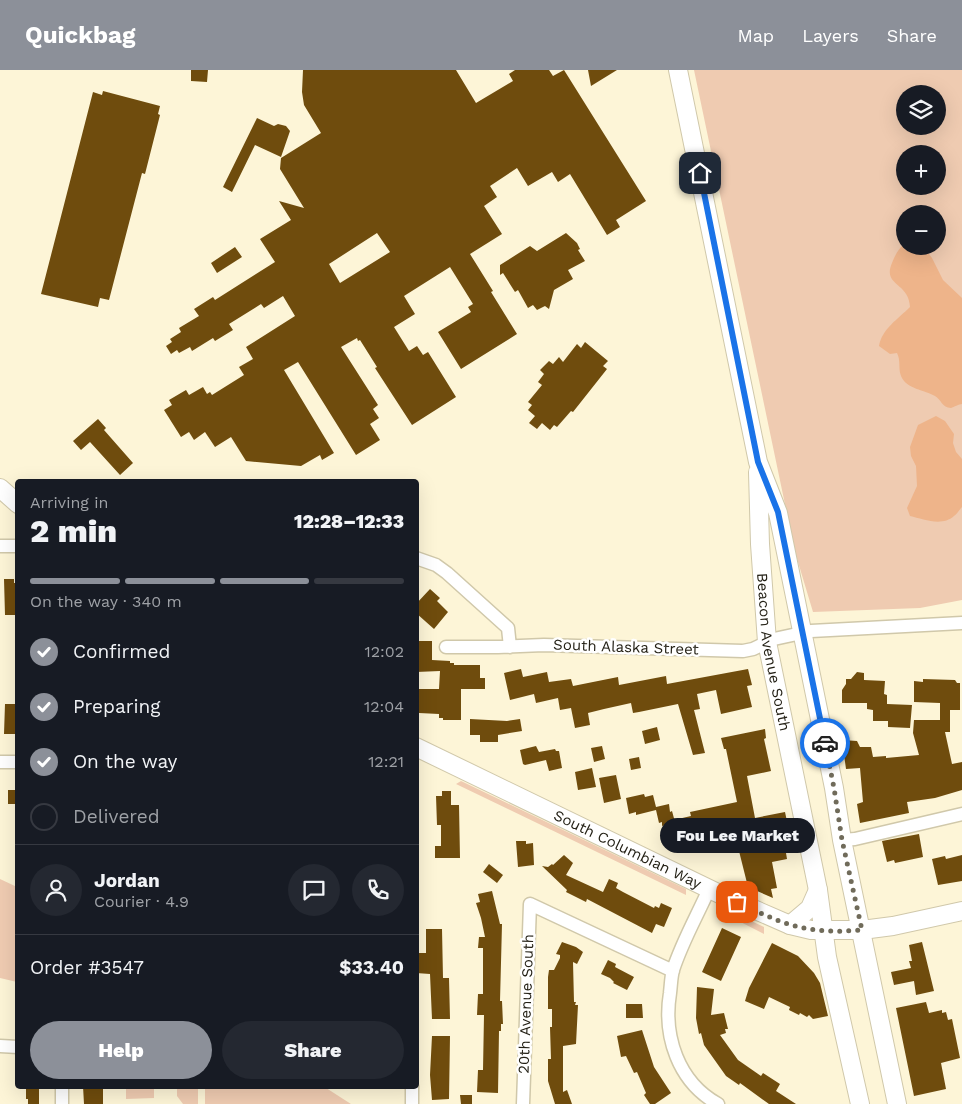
<!DOCTYPE html>
<meta charset="utf-8">
<style>
:root{--surface:#171b24;--page:#242831;--text:#f1f3f6;--muted:#9ea1a6;--line:#363941;--accent:#8c9099}
body{margin:0;font-family:"Work Sans",sans-serif;background:var(--page);color:var(--text);height:100vh;display:flex;flex-direction:column;font-size:19px;white-space:nowrap}
*{box-sizing:border-box;margin:0}
p{font-size:16px;color:var(--muted)}
.icon{flex:none;width:28px;height:28px;fill:none;stroke:currentColor;stroke-width:2;stroke-linecap:round;stroke-linejoin:round}
.map{position:relative;flex:1;overflow:hidden}
.drawer{position:absolute;left:15px;top:409px;width:404px;height:610px;display:flex;flex-direction:column;background:var(--surface);border-radius:5px;box-shadow:0 5px 20px #0002}
.drawer>*{flex:none}
.fabs{position:absolute;left:896px;top:15px;display:grid;gap:10px}
.fabs a{display:grid;place-items:center;width:50px;height:50px;border-radius:50%;background:var(--surface);box-shadow:0 5px 20px #0002;font-size:25px}
.pin{position:absolute;display:grid;place-items:center;width:42px;height:42px;color:#fff;margin:-21px;border-radius:10px;box-shadow:0 2px 8px #0006}
.courier{position:absolute;display:grid;place-items:center;width:50px;height:50px;margin:-25px;border:4px solid #1a73e8;border-radius:50%;background:#fff;color:#222;box-shadow:0 1px 6px #0007}
.bubble{position:absolute;height:35px;border-radius:18px;background:var(--surface);box-shadow:0 5px 20px #0002;font-size:16px;font-weight:800;line-height:35px;text-align:center}
.overview em{font-style:normal;font-weight:800}
.overview div{display:flex;flex-direction:column-reverse}
.overview{display:flex;align-items:center;justify-content:space-between;height:85px;padding:0 15px}
h1{font-size:32px;font-weight:800;line-height:38px}
.bar{display:grid;grid-template-columns:repeat(4,1fr);gap:8px 5px;align-content:center;height:60px;padding:0 15px}
.bar i{height:6px;border-radius:4px;background:var(--line)}
.bar .selected{background:var(--accent)}
.bar p{grid-column:span 4}
.line{display:flex;align-items:center;gap:12px;padding:0 15px;border-top:1px solid var(--line)}
.line div{flex:1}
.round{display:grid;place-items:center;flex:none;width:52px;height:52px;border-radius:26px;background:var(--page)}
ol{padding:0 15px;list-style:none}
li{display:flex;align-items:center;gap:15px;height:55px}
li p{margin-inline-start:auto}
li .icon{padding:5px;border-radius:50%;background:var(--accent);color:#fff;stroke-width:4}
li:last-child{color:var(--muted)}
li i{width:28px;height:28px;border:2px solid var(--line);border-radius:50%}
.cta{display:flex;gap:10px;margin-top:auto;padding:10px 15px}
.cta a{flex:1;height:58px;border-radius:30px;background:var(--accent);color:#fff;font-size:20px;font-weight:800;line-height:58px;text-align:center}
.cta a+a{background:var(--page);color:var(--text)}
header{display:flex;align-items:center;gap:30px;box-sizing:border-box;height:70px;padding:0 25px;background:var(--accent);color:#fff}
header strong{font-size:24px}
nav{display:flex;gap:28px;margin-inline-start:auto;font-size:18px}
.map>svg:first-child{display:block}
</style>
<header>
<strong>Quickbag</strong>
<nav><a>Map</a><a>Layers</a><a>Share</a></nav>
</header>
<div class="map">
<svg width="962" height="1034" viewBox="0 0 962 1034">
<rect width="100%" height="100%" fill="#fdf5d7"/>
<path fill="#efcbb1" fill-rule="evenodd" d="M694,0h268v530l-42,8 -107,4 -18,-60zM905,24h33v32h-33zM905,84h33v32h-33zM905,144h33v32h-33z
M461,711l225,108v6l-230,-111z
M0,809l17,8v95l-17,-4z
M728,840l36,17v7l-39,-20z
M126,1016h28v12l-28,1z
M177,1016h21v18h-15l-6,-8z
M205,1016h118l28,18h-146z"/>
<path fill="#eeb48a" d="M905,173v3h18l9,12 11,22 19,18v106c-3,0 -8,3 -11,4 -9,0 -10,-9 -16,-12 -10,-6 -29,-7 -34,-20 -3,-8 0,-15 -4,-23l-7,1 -11,-8c3,-17 19,-27 31,-39 -1,-25 -28,-21 -18,-44 3,-8 7,-15 13,-20z
M936,346l9,5 9,13 -1,9 3,9 6,7v48c-3,3 -5,7 -8,9 -12,11 -31,3 -44,0l-3,-8 10,-22 -1,-20 -5,-10 -1,-9 8,-22z"/>
<path fill="#6f4c0d" fill-rule="evenodd" d="M191,0h17l-1,12 -16,-1z
M303,0h153l20,33 37,-22 -4,-7 6,-4h34l4,6 11,-6 82,131 -30,19 4,7 -13,8 -37,-61 -12,8 -6,-10 -24,14 -11,-18 -27,18 7,11 -13,9 18,28 -32,20 23,37 -2,1 26,42 -56,35 -23,-37 33,-20 -3,-5 5,-3 -23,-37 -46,29 11,18 -21,13 15,24 8,-5 6,9 5,-3 28,45 -44,28 -37,-57 2,-1 -17,-27 -2,1 -1,-3 -16,9 37,58 -5,4 6,9 -9,6 10,16 -24,15 -58,-93 -14,8 50,83 -12,7 -2,-5 -19,11 -55,-5 -15,-24 -16,10 -10,-15 -11,8 -5,-8 -8,5 -17,-27 8,-5 -3,-5 17,-10 3,5 14,-8 4,7 3,-2 2,3 32,-20 -5,-8 14,-8 -7,-12 49,-31 -12,-20 -19,12 -3,-4 -32,20 4,6 -18,11 -2,-3 -21,13 -2,-4 -11,6 -2,-3 -6,4 -5,-8 6,-4 -2,-3 11,-7 -2,-4 20,-12 -5,-7 19,-12 2,3 60,-38 -15,-23 31,-19 -12,-19 25,7 -24,-39 1,-11 40,-25 -17,-28 -2,-13zM377,163l13,19 -50,31 -11,-19z
M588,0h29l-26,16z
M103,21l57,15 -2,8 2,1 -15,59 -3,-1 -33,127 -9,-2 -2,9 -57,-13 52,-202 9,3z
M257,48l17,8 4,-2 8,2 4,5 -9,26 -26,-12 -23,47 -9,-5z
M566,163l11,10 3,6 -2,1 7,11 -17,9 5,9 -19,11 -5,19 -4,-3 -8,4 -4,-5 -5,3 -10,-18 -3,2 -12,-19 -3,2v-10l30,-19 7,5z
M235,177l7,10 -25,16 -6,-10z
M585,272l23,19 -5,5 4,3 -34,43 -2,-1 -14,16 -3,-2 -4,5 -8,-7 -5,6 -8,-6 6,-7 -7,-6 4,-5 -4,-3 14,-17 -4,-3 6,-8 -4,-4 9,-9 4,3 6,-7 4,5 14,-18 4,4z
M98,349l8,9 -2,2 29,33 -13,12 -30,-33 -9,8 -8,-9z
M4,509h10v4h4v32h-13z
M430,519l10,9 -3,3 11,11 -14,17 -18,-16v-9z
M416,571h16v19l18,1v2h4v2h26v13h5v11h-24v31h-18v-2h-4v-4l-20,-1v-2h-3v-22h23l1,-18 -24,1z
M521,599l2,8 24,-5 2,10 22,-3 2,7 45,-9 1,8 47,-9 1,8 81,-15 4,16 -5,1 5,21 -31,7 -5,-24 -19,4 3,15 -6,1 11,43 -12,2 -15,-51 -39,8 -6,1 -2,-10 -27,6 -16,4 2,12 -15,3 -4,-20 -11,2 -2,-12 -22,5 -2,-9 -24,6 -6,-27z
M857,602l7,1v7l21,1 -1,13 3,1v9l25,1 -2,23 -22,-1v-6h-15v-11l-6,-1v-6h-25v-13l4,-6v-5h5z
M923,609l32,1 2,3h3v27h-10v22h-5l7,32 10,-2v28l-27,8 -28,4 2,11 -49,10 -3,-19 6,-2 -3,-34 -14,1 -4,-29 15,1 3,6h11l2,10 13,-1v2l33,-3 -6,-22 1,-13h26v-17l-26,-1v-21l9,1z
M5,634h13v30h-14z
M470,649l37,2 13,-2 2,12 -24,4v7h-18v-7h-10z
M657,657l3,13 -15,4 -3,-13z
M765,659l1,9 -2,1 7,32 -24,5 8,42 30,-6 7,33h-4l2,7 -4,1 1,6 -15,3 5,26 -6,1 2,9 -25,-11 -10,-40 -24,5 -4,-19 -27,6 -5,-20 13,-3 -1,-4 47,-10 -11,-53h-2l-3,-11z
M536,676l3,6 16,-3 1,2h3l3,17 -13,3 -3,-11 -21,5 -2,-1 -3,-14z
M602,676l3,13 -11,3 -3,-14z
M639,687l2,11 -10,2 -2,-11z
M592,698l4,19 -18,3 -3,-18z
M616,705l5,24 -17,4 -5,-25z
M8,720h10v14h-10z
M442,721h9v14h8l1,53h-25v-12h6v-21h-4l-1,-29h6z
M644,724l1,3 8,-2 3,12 13,-3 1,8 2,-1 3,11 -13,4v-4l-3,1 -3,-13 -20,5v-3l-7,2 -3,-16z
M919,764l4,23 -28,6 -1,-3 -7,2 -5,-21z
M516,771h10v3l7,-1 1,22 -16,2z
M564,785l9,8 -7,12 37,17 6,-13 9,4 -2,5 7,4 31,16 1,-2 4,2 2,-5 11,5 -8,19 -8,-3 -4,9 -65,-34 -1,3 -20,-10 1,-2 -25,-24 6,1 4,-3 1,1z
M962,785v26l-24,4 -6,-26 13,-3 1,3z
M489,794l14,11 -6,8 -14,-11z
M492,821l8,33h2l-2,77h2l1,23h-2v7h-2l-1,62 -21,-1 1,-22h5l1,-55h-7l1,-21h5v-46h-5l1,-11h6l-4,-19 -5,-15 4,-1 -2,-8z
M722,858l19,9 -20,44 -19,-9z
M426,859h16l1,49h6l1,41h-18l-2,-45 -14,-1v-20h10z
M562,872l14,5 7,5 -6,12 -4,-2 1,40h2l-1,3h3l-2,39 -13,2v46l4,-2 5,14h-17l-7,-23v-22h3l-1,-32h2v-18h-4v-32l1,-7h5l6,-12v-3l-4,-1z
M922,872l12,49 -18,4 -2,-14 -20,4 -3,-13 20,-4 -2,-7h3l-3,-16z
M772,873l26,13 16,17 6,10 8,33 -15,3 -4,-4 -2,2 -7,-4 -1,2 -10,-5 1,-3 -21,-10 -5,12 -19,-8 4,-13z
M608,890l8,4 -1,3 19,10 -7,13 -14,-7 1,-1 -4,-4 -9,-4z
M697,917l17,2 -3,26 13,-2 4,16h-3l1,4 -6,2 18,25 23,16 2,-3 17,11 -4,7 20,13h-27l-29,-21 -1,2 -13,-9 -22,-31 -3,-12 -2,1 -3,-16z
M926,932l3,11 13,-3v3l4,-1 2,8 4,-1 8,39 -19,5 5,26 -32,7 -18,-88z
M626,934h16l1,14h-17z
M642,960l12,37 17,26 -16,11h-5l-6,-9 2,-2 -9,-21 -3,1 -8,-17 -5,1 -4,-21z
M432,966h18l-1,63 -17,1 -2,-25z
M26,1016h13v18h-11v-5h-2z
M83,1016h20v18h-19z
M460,1025h12v9h-11z"/>
<g fill="none" stroke-linecap="round" stroke-linejoin="round">
<defs>
<path id="street" d="M0,476h18
M416,488l20,7 11,8 61,55 2,19
M446,577h52l46,-2 199,6 10,-2 21,-10 37,-8 151,-8
M0,692h18
M842,770l13,-1 107,-25
M709,819c-12,27 -27,53 -36,81 -2,7 -2,15 -3,23 -7,43 8,89 48,111
M0,976l18,1
M62,1016v18
M412,1034v-18
M523,1034l7,-200 143,67"/>
<g id="secondary">
<path d="M678,0l80,392 20,51 56,275 8,52 55,264"/>
<path id="s1" d="M758,402l2,72 7,98 51,248 9,67 33,147"/>
<path d="M0,418l18,16"/>
<path id="s2" d="M416,677l312,151 62,27 21,5h51l31,-4 69,-15"/>
<path d="M790,855l20,-17 8,-18"/>
</g>
</defs>
<use href="#street" stroke="#d0c8aa" stroke-width="15"/>
<use href="#secondary" stroke="#d0c8aa" stroke-width="20"/>
<use href="#street" stroke="#fff" stroke-width="12"/>
<use href="#secondary" stroke="#fff" stroke-width="18"/>
</g>
<g fill="none" stroke-linecap="round" stroke-linejoin="round">
<path stroke="#706b5a" stroke-width="5" stroke-dasharray="0 9" d="M737,832c18,8 36,18 55,23 22,7 46,7 70,5l-20,-90 -8,-52 -9,-45"/>
<path stroke="#1a73e8" stroke-width="6" d="M700,103l58,289 20,50 47,231"/>
</g>
<g text-anchor="middle" stroke-width="5" stroke-linejoin="round" paint-order="stroke">
<g font-size="15" fill="#242116" stroke="#fff">
<text transform="translate(626 577) rotate(2)" y="5">South Alaska Street</text>
<text dy="5" stroke="none"><textPath href="#s1" startOffset="181">Beacon Avenue South</textPath></text>
<text dy="5" stroke="none"><textPath href="#s2" startOffset="235">South Columbian Way</textPath></text>
<text transform="translate(526 934) rotate(-88)" y="5">20th Avenue South</text>
</g>
</g>
</svg>
<div class="fabs">
<a><svg class="icon" aria-label="layers" viewBox="0 0 24 24"><path d="M12 4l9 5-9 5-9-5zM3 14l9 5 9-5"/></svg></a>
<a>+</a>
<a>−</a>
</div>
<div class="pin" style="left:737px;top:832px;background:#ea580c"><svg class="icon" aria-label="bag" viewBox="0 0 24 24"><path d="M5 8h14l-1 12H6zM9 8a3 3 0 0 1 6 0"/></svg></div>
<div class="pin" style="left:700px;top:103px;background:#1f2937"><svg class="icon" aria-label="home" viewBox="0 0 24 24"><path d="M3 11l9-7 9 7M6 9v11h12V9"/></svg></div>
<div class="courier" style="left:825px;top:673px"><svg class="icon" aria-label="car" viewBox="0 0 24 24"><path d="M5 17H2v-5l4-1 3-4h7l3 4 3 1v5h-3M9 17h6M6 11h13"/><circle cx="7" cy="17" r="2"/><circle cx="17" cy="17" r="2"/></svg></div>
<div class="bubble" style="left:660px;top:748px;width:155px">Fou Lee Market</div>
<section class="drawer">
<div class="overview"><div><h1>2 min</h1><p>Arriving in</p></div><em>12:28–12:33</em></div>
<div class="bar"><i class="selected"></i><i class="selected"></i><i class="selected"></i><i></i><p>On the way · 340 m</p></div>
<ol>
<li><svg class="icon" aria-label="check" viewBox="0 0 24 24"><path d="M5 12l5 5 9-10"/></svg>Confirmed<p>12:02</p></li>
<li><svg class="icon" aria-label="check" viewBox="0 0 24 24"><path d="M5 12l5 5 9-10"/></svg>Preparing<p>12:04</p></li>
<li><svg class="icon" aria-label="check" viewBox="0 0 24 24"><path d="M5 12l5 5 9-10"/></svg>On the way<p>12:21</p></li>
<li><i></i>Delivered</li>
</ol>
<div class="line" style="height:90px"><a class="round"><svg class="icon" aria-label="person" viewBox="0 0 24 24"><circle cx="12" cy="8" r="4"/><path d="M4 21q1-7 8-7t8 7"/></svg></a><div><b>Jordan</b><p>Courier · 4.9</p></div><a class="round"><svg class="icon" aria-label="chat" viewBox="0 0 24 24"><path d="M4 5h16v11H9l-5 4z"/></svg></a><a class="round"><svg class="icon" aria-label="phone" viewBox="0 0 24 24"><path d="M5 4h4l2 5-3 2q2 4 5 5l2-3 5 2v4C11 20 4 13 5 4z"/></svg></a></div>
<div class="line" style="height:65px"><div>Order #3547</div><b>$33.40</b></div>
<div class="cta"><a>Help</a><a>Share</a></div>
</section>
</div>
